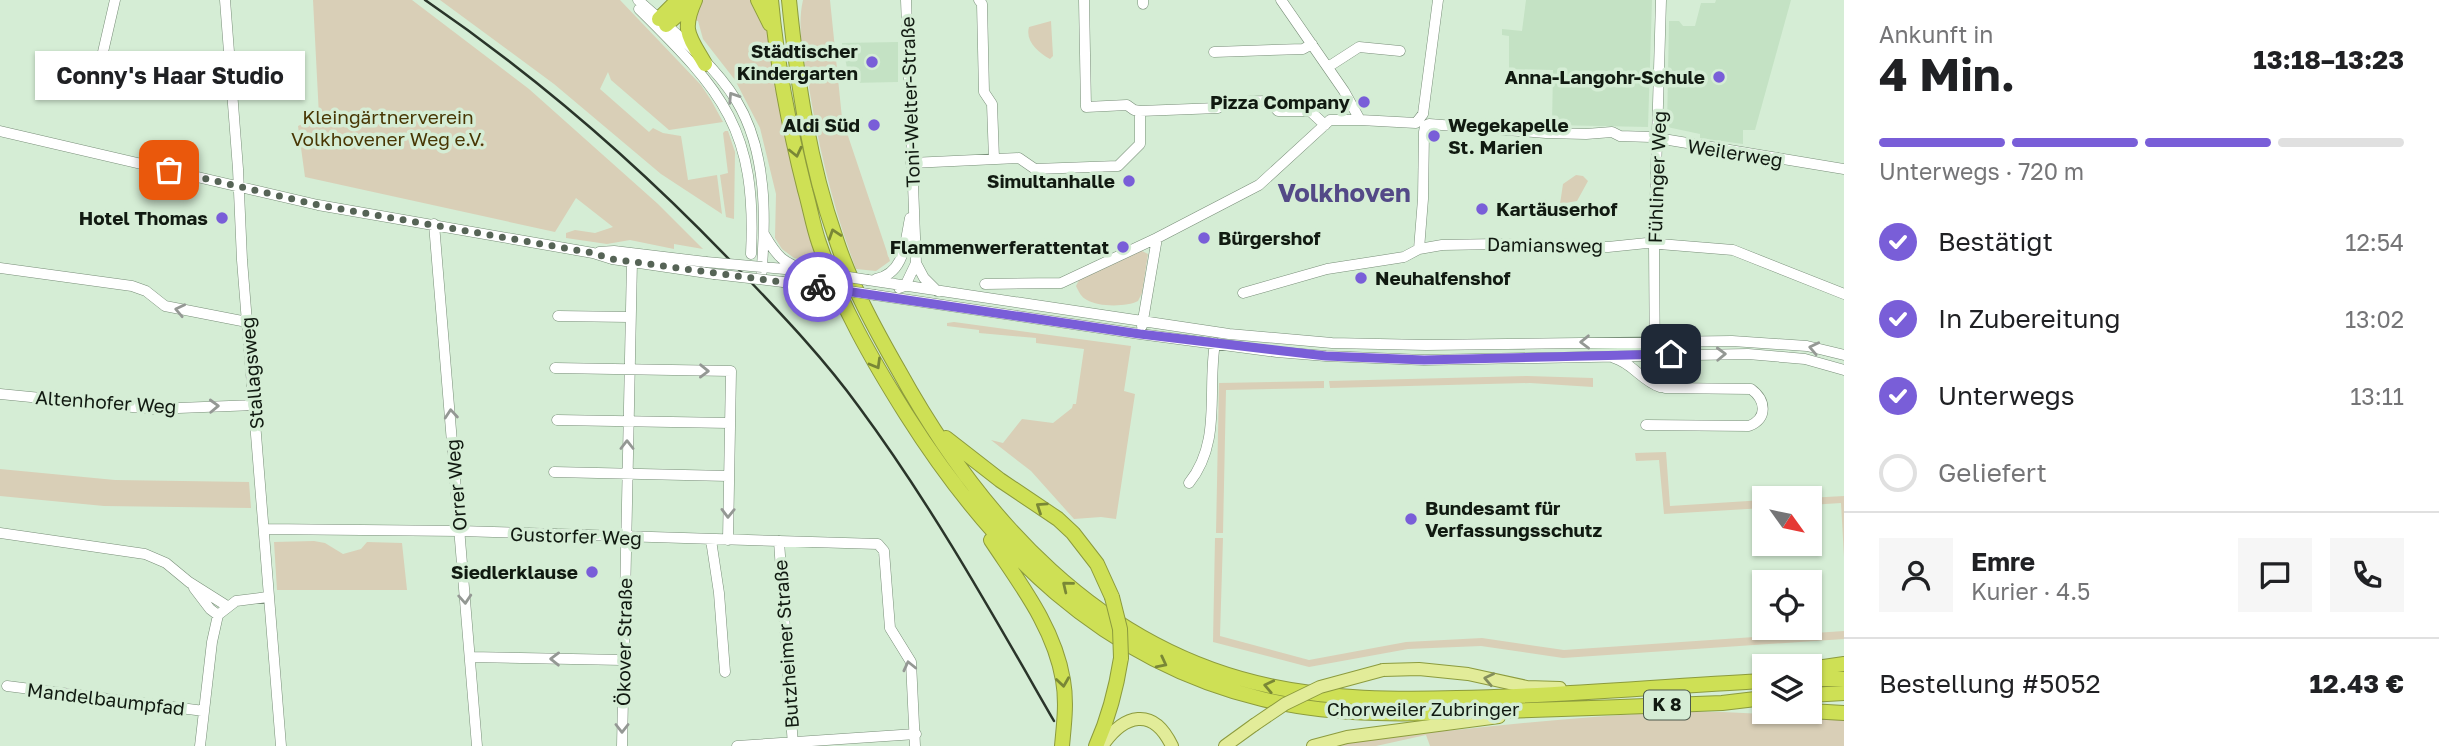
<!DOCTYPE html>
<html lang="de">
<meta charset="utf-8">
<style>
:root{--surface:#fff;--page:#f6f6f6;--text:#202124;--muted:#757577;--line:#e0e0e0;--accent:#795ed8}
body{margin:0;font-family:"Golos Text",sans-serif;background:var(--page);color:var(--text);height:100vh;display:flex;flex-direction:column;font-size:26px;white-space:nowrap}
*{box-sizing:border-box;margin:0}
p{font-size:23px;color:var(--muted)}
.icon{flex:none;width:38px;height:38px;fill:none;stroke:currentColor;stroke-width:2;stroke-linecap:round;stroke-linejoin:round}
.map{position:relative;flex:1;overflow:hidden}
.details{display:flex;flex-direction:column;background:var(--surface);width:595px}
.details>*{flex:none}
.needle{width:46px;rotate:123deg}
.controls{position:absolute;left:1752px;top:486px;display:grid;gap:14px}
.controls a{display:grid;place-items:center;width:70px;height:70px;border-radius:0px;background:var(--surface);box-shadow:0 2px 5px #0004;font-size:35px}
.pin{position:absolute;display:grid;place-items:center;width:60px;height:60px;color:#fff;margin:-30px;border-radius:14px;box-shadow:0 4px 10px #0006}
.courier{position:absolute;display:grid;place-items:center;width:70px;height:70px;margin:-35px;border:5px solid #795ed8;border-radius:50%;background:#fff;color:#222;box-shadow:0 2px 9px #0007}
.bubble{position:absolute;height:49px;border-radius:0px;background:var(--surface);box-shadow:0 2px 5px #0004;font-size:23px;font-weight:700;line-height:49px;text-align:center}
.head em{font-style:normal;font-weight:700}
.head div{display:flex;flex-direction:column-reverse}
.head{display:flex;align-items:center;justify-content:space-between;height:119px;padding:0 35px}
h1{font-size:46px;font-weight:700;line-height:52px}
.bar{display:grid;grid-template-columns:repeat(4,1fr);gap:10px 7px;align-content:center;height:84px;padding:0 35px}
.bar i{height:9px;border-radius:5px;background:var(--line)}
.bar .selected{background:var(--accent)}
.bar p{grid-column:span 4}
.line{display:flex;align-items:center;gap:18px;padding:0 35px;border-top:2px solid var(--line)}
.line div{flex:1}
.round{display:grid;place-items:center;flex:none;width:74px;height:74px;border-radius:0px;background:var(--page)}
ol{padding:0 35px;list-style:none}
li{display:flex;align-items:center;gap:21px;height:77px}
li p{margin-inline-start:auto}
li .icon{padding:7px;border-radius:50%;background:var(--accent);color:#fff;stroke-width:4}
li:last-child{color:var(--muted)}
li i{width:38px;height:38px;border:4px solid var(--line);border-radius:50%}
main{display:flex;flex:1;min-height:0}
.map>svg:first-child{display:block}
</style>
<main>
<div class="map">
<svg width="1844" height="746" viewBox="0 0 1844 746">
<rect width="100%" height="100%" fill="#d5edd5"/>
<path fill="#c4e2c4" d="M1526,0h126l-4,127 -96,-2 1,-55 -44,-1v-33l-7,-1v-6l20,2z
M1716,0h75l-36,130h-12v14l-43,-6v-4l-33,-7 2,-106h10l4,5h12l6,-23h14z
M898,42v40l-48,1 -8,-40z"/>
<path fill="#d9cfb7" d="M313,0h99l117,89 129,115 45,45 -29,-5v5l-44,-9 -23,4 -41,-6v-5l9,-3 20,3 18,-6 -37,-29 -21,34 -250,-55 -7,-51 21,-10z
M440,0h180l81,85 10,15 12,22 -54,8 -58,-50 -3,-8 -8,17 49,43 4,-4 10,5 18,3 7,44 29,-5 5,39 -61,-40 -107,-90z
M700,0h54l14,30 16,101 11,50 26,83 -27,-6 -12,-9 -7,-11 1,-44 -16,-66 -25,-48 -32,-41 -5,-18 -6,-1z
M803,0h27l12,118 48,143 -14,10 -20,-2c-23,-61 -38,-123 -48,-188 -5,-27 -11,-55 -5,-81z
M1051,21l2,35 -3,3c-12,-7 -25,-18 -21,-32z
M725,131h3l7,21 -1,67 -8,-2 -6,-42 8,-2 -5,-40z
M1576,175l7,1 5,5 -11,20 -17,3 3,-20z
M1140,250l8,4 -6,39 -4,8c-11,6 -40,6 -51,-1 -6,-3 -8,-8 -11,-14l4,-8z
M954,322l177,24 -7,45 11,3 -19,125 -15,-2 -27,2 -43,-48 -40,-31 12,3 19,-24 31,4 19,-15 1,-4h3l8,-55 -48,-6v-5l-57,-5v-3l-32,-4v-3z
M1527,376l66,2v9l-63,-4 -200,5 -1,-7z
M1324,381v7l-98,2 -3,143h-7l3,-150z
M1666,452l4,54 94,-6v8l-100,6 -5,-54 -23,1 -1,-8z
M0,469l115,11 134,2 2,26 -147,-2 -104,-10z
M1844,496v61l-3,-54 -31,2v-6h-20z
M1215,538h8l-3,98 89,24 97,-18 76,-4 82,12 280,-19v8l-281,19 -82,-12 -73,3 -99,18 -96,-25z
M314,541l11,2 18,11 18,-5 6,-7 35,1 5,47h-130l-3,-48z
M1669,712h53l122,6v28h-414l-4,-11 -50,11h-37c37,-11 78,-13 117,-16 71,-8 142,-14 213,-18z"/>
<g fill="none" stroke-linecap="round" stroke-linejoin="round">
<defs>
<path id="minor" d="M225,0l13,169 4,91 39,486
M638,0c33,30 74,61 98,100 32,52 30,121 25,179
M979,0l3,4 2,88 8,12 2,55
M1084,0l2,107 41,-2 7,5 6,1 78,-3 5,-6 46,-1 9,10h32l15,14
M1143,0v4
M1281,0l63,91 16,29
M639,9c84,83 118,120 112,245
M1214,52l89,-3 9,-5
M100,65l15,-65
M1328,67l31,-20 41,4
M0,131l318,74 275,48 19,6 102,15
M911,163l108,-5 16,11 83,-3 22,-22v-33
M434,224l43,522
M764,234c14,24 18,28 45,38
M1419,249l4,-50 1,-67 1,-6 4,-2 117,9 40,1 26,-2 8,4 31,1 193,32
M599,252l15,-1 92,11
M916,263l8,15 13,13
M762,267l34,3
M0,268l132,18 14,5 19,15 82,16
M876,279c29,-6 29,-37 34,-61
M868,280l361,54 103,9 94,2 306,-4 75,5 37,9
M783,282l45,6
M985,284l76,-1 96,-45 102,-53 71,-65h30l56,3 7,-9 15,-114
M899,288l6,-2 11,-23 -10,-263
M1243,293l84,-24 77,-12 15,-8 23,-4 55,-1 111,3 39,-4 86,7 111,44
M875,295l265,39 137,18 49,4 98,4 324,-6 57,5 39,11
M558,316l71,1
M1142,326l15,-88
M1614,358c18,5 28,23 46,29
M555,368l176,3 -3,169
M1679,388l-12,-11v-5l17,-18
M0,394l153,15 102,-4
M557,420l172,3
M1646,425l103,1c19,-8 17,-26 2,-37l-86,-1 -8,-5 -2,-6 -1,-134 7,-243
M554,472l174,4
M1189,483c33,-41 18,-92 26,-140
M264,529l196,2 418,13 6,7 6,77 21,34 4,84
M0,533l145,21 21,9 23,19 38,24
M711,540l8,53 6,79
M779,541l14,205
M194,588l16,21 8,6
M470,657l153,3
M7,686l197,25
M200,746l12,-104 6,-27 18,-14 32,-4
M622,746l10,-485 -6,-8
M737,746l179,-12"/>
<path id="major" d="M1383,670l36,-1 49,5 59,13 33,1
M1102,746c22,-32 51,-40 70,0
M1225,746l29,-21
M1313,746l34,-9 152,-20"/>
<path id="highway" d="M695,0c-14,31 -6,36 10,64
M758,0l12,24
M771,0c6,64 18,127 34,190 5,17 8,36 14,53 21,61 53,117 87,171 86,136 195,246 356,285 78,19 160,15 240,12 73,-2 147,-5 220,-8l42,-5
M789,0c8,80 20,162 47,239 15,46 39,90 63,132 81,147 200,279 371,315 61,13 125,14 187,12 103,-2 205,-12 307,-17
M659,19l19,-19
M666,25l25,-22
M946,438l54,42 58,39 15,14 24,31 15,33
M991,540c29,44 63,87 72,140 4,22 1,44 -1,66
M1810,669l34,-5
M1810,679h34
M1810,695l34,-2
M1810,711l34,2
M1096,746c13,-29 20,-56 25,-88"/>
</defs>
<use href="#minor" stroke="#788e78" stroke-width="11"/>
<use href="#major" stroke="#8c9b3d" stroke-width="14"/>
<use href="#highway" stroke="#8c9b3d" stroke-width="16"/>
<use href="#minor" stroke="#fff" stroke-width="10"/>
<use href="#major" stroke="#e2ec99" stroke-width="12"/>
<use href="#highway" stroke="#cee055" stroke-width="14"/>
<path stroke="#2a352a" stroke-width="2.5" d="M425,0c117,80 223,173 320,276 40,42 80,84 114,131 74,100 134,208 195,314"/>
<defs>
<path id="minor-bridge" d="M706,262l56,5
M822,273l46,7
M714,274l69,8
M828,288l47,7"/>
<path id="major-bridge" d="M1254,725l31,-21 35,-17 63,-17"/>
<path id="highway-bridge" d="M1112,597l8,32 1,29"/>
</defs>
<use href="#minor-bridge" stroke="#788e78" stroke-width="11" stroke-linecap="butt"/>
<use href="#major-bridge" stroke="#8c9b3d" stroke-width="14" stroke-linecap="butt"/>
<use href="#highway-bridge" stroke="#8c9b3d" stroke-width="16" stroke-linecap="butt"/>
<use href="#minor-bridge" stroke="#fff" stroke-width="10"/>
<use href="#major-bridge" stroke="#e2ec99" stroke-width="12"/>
<use href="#highway-bridge" stroke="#cee055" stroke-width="14"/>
</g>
<defs><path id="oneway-chevron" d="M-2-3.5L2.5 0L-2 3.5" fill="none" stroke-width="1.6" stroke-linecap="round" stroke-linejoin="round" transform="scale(1.75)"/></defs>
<g stroke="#949894">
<use href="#oneway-chevron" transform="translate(733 97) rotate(-123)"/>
<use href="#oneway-chevron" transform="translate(180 310) rotate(-168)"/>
<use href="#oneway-chevron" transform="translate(1585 342) rotate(179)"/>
<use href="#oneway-chevron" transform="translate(1814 348) rotate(-168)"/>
<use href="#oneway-chevron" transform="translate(1721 354) rotate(-2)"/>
<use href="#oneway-chevron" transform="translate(704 371) rotate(1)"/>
<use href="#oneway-chevron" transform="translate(214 406) rotate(-2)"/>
<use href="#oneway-chevron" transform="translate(451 414) rotate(-95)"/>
<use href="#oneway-chevron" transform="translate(627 445) rotate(-90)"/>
<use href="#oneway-chevron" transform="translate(728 513) rotate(91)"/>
<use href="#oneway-chevron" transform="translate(465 599) rotate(86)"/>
<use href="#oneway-chevron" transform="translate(555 659) rotate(-179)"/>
<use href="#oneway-chevron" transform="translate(909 666) rotate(-103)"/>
<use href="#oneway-chevron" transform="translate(622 728) rotate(90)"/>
</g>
<g stroke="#798736">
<use href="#oneway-chevron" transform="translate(796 152) rotate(77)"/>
<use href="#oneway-chevron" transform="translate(834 234) rotate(-108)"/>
<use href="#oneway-chevron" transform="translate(876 364) rotate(60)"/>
<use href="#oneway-chevron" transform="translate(1041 507) rotate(-146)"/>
<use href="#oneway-chevron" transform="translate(1067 586) rotate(-141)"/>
<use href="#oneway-chevron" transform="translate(1162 663) rotate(27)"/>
<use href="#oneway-chevron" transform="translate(1063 682) rotate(82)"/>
<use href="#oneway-chevron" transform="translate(1269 686) rotate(-168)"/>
</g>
<use stroke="#848e5c" href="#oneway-chevron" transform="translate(1489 679) rotate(-168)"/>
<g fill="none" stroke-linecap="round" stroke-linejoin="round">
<path stroke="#566456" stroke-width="7" stroke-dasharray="0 12.6" d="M169,170l149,35 275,48 19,6 206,28"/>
<path stroke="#795ed8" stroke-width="9" d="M818,287l322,47 186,22 98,4 247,-6"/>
</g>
<g fill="#795ed8" stroke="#d5edd5" stroke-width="2.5">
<circle cx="872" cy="62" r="7"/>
<circle cx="1719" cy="77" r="7"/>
<circle cx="1364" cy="102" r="7"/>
<circle cx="874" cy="125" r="7"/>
<circle cx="1434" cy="136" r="7"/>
<circle cx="1129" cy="181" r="7"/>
<circle cx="1482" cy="209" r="7"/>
<circle cx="222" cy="218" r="7"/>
<circle cx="1204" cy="238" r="7"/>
<circle cx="1123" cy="247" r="7"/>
<circle cx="1361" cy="278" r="7"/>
<circle cx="1411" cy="519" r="7"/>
<circle cx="592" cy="572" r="7"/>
</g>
<g text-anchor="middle" stroke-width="7" stroke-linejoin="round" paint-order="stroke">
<rect fill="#d5edd5" stroke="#4c594c" stroke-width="2" x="1644" y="690.5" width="46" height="29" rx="5"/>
<g font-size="18" font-weight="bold" fill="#111a11">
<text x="1667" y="711">K 8</text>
</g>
<g font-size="19" font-weight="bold" fill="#111a11" stroke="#d5edd5" text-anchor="end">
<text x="858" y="58">Städtischer<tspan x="858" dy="22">Kindergarten</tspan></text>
<text x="1705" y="84">Anna-Langohr-Schule</text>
<text x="1350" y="109">Pizza Company</text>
<text x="860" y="132">Aldi Süd</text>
<text x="1448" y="132" text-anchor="start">Wegekapelle<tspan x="1448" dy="22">St. Marien</tspan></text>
<text x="1115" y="188">Simultanhalle</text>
<text x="1496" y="216" text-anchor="start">Kartäuserhof</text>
<text x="208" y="225">Hotel Thomas</text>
<text x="1218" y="245" text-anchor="start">Bürgershof</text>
<text x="1109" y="254">Flammenwerferattentat</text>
<text x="1375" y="285" text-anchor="start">Neuhalfenshof</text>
<text x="1425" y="515" text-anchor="start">Bundesamt für<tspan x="1425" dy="22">Verfassungsschutz</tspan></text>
<text x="578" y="579">Siedlerklause</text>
</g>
<g font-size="19" fill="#111a11" stroke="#d5edd5">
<text transform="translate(910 102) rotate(-92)" y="7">Toni-Welter-Straße</text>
<text transform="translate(1735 153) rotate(9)" y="7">Weilerweg</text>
<text transform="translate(1657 177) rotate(-88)" y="7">Fühlinger Weg</text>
<text transform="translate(1545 245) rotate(1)" y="7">Damiansweg</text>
<text transform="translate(252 373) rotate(-95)" y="7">Stallagsweg</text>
<text transform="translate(106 402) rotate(4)" y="7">Altenhofer Weg</text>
<text transform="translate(456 485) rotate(-95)" y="7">Orrer Weg</text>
<text transform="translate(576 536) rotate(2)" y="7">Gustorfer Weg</text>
<text transform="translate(624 642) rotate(-89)" y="7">Ökover Straße</text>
<text transform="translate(786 644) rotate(-94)" y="7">Butzheimer Straße</text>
<text transform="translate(106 699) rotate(7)" y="7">Mandelbaumpfad</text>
<text x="1423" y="716">Chorweiler Zubringer</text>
</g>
<g font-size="19" fill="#483604" stroke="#d5edd5">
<text x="388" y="124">Kleingärtnerverein<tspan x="388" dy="22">Volkhovener Weg e.V.</tspan></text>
</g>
<g font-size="26" font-weight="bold" fill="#534987" stroke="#d5edd5">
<text x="1344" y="202">Volkhoven</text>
</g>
</g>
</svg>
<div class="controls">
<a><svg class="needle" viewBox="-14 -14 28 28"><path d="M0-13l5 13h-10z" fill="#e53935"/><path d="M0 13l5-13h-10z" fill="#757577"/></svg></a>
<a><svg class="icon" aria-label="locate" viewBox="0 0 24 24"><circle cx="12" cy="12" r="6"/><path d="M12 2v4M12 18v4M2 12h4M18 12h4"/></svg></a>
<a><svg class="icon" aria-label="layers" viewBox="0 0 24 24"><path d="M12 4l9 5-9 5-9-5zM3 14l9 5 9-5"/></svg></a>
</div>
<div class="pin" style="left:169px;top:170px;background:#ea580c"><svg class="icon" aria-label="bag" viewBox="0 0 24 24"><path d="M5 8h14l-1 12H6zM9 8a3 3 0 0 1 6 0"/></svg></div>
<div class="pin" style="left:1671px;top:354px;background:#1f2937"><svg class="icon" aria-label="home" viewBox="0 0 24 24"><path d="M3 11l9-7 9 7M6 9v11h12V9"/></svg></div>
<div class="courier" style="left:818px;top:287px"><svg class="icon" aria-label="bike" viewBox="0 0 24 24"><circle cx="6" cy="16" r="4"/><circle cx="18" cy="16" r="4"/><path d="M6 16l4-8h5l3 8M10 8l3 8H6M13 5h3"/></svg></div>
<div class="bubble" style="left:35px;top:51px;width:270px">Conny's Haar Studio</div>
</div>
<section class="details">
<div class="head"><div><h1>4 Min.</h1><p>Ankunft in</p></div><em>13:18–13:23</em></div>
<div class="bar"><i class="selected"></i><i class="selected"></i><i class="selected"></i><i></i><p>Unterwegs · 720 m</p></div>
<ol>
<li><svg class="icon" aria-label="check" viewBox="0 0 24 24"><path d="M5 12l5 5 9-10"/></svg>Bestätigt<p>12:54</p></li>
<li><svg class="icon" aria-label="check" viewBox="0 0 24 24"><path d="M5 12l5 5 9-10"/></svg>In Zubereitung<p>13:02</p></li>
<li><svg class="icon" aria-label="check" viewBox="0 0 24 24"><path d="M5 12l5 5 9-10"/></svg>Unterwegs<p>13:11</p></li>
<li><i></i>Geliefert</li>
</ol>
<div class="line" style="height:126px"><a class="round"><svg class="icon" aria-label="person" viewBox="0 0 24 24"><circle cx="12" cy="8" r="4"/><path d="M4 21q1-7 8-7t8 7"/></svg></a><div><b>Emre</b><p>Kurier · 4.5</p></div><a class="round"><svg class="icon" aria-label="chat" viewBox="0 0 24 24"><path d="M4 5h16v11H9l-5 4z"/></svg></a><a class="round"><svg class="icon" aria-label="phone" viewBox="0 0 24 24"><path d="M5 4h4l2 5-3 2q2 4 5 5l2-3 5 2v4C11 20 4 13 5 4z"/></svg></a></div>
<div class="line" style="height:91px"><div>Bestellung #5052</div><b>12.43 €</b></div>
</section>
</main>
